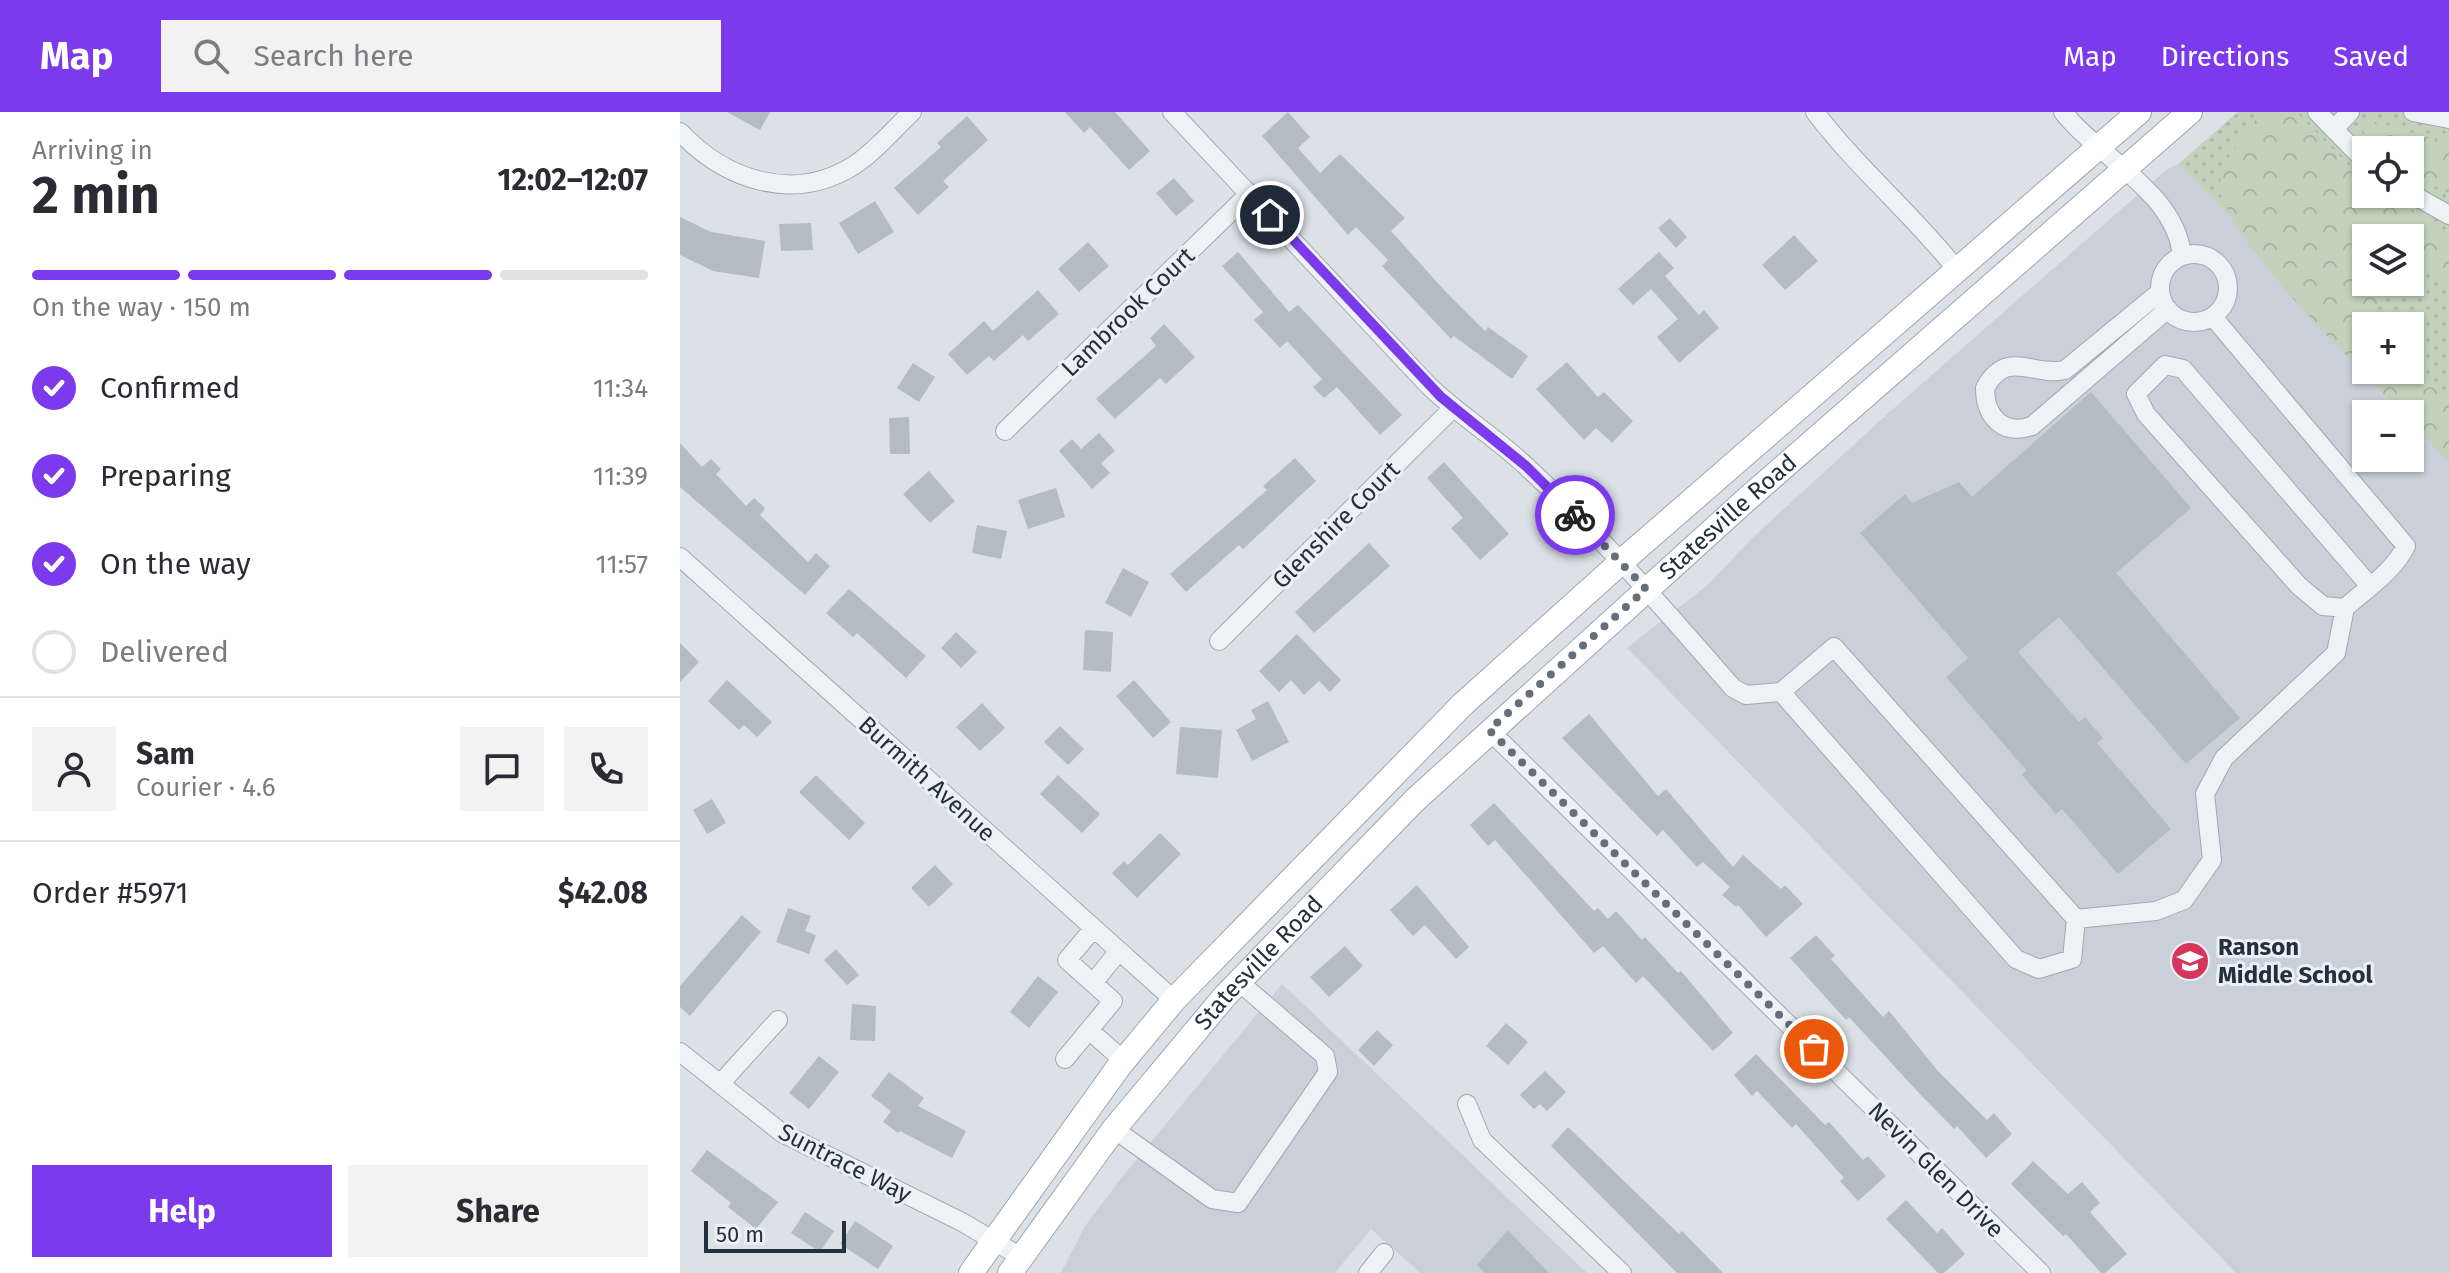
<!DOCTYPE html>
<meta charset="utf-8">
<style>
:root{--surface:#fff;--page:#f2f2f3;--text:#2b2b33;--muted:#7c7c81;--line:#e1e1e2;--accent:#7c3aed}
body{margin:0;font-family:"Fira Sans",sans-serif;background:var(--page);color:var(--text);height:100vh;display:flex;flex-direction:column;font-size:30px;white-space:nowrap}
*{box-sizing:border-box;margin:0}
p{font-size:26px;color:var(--muted)}
.icon{flex:none;width:44px;height:44px;fill:none;stroke:currentColor;stroke-width:2;stroke-linecap:round;stroke-linejoin:round}
.map{position:relative;flex:1;overflow:hidden}
.side{display:flex;flex-direction:column;background:var(--surface);width:680px}
.side>*{flex:none}
.fabs{position:absolute;left:1672px;top:24px;display:grid;gap:16px}
.fabs a{display:grid;place-items:center;width:72px;height:72px;border-radius:0px;background:var(--surface);box-shadow:0 2px 6px #0004;font-size:40px}
.scale{position:absolute;left:24px;bottom:20px;width:142px;box-sizing:border-box;padding-left:8px;border:4px solid #25303e;border-top:0;font-size:22px;line-height:28px;white-space:nowrap;color:#25303e;-webkit-text-stroke:6px #ebf0f5;paint-order:stroke}
.pin{position:absolute;display:grid;place-items:center;width:68px;height:68px;color:#fff;margin:-34px;border:4px solid #fff;border-radius:50%;box-shadow:0 2px 8px #0007}
.courier{position:absolute;display:grid;place-items:center;width:80px;height:80px;margin:-40px;border:6px solid #7c3aed;border-radius:50%;background:#fff;color:#222;box-shadow:0 2px 10px #0007}
.headline em{font-style:normal;font-weight:700}
.headline div{display:flex;flex-direction:column-reverse}
.headline{display:flex;align-items:center;justify-content:space-between;height:136px;padding:0 32px}
h1{font-size:52px;font-weight:700;line-height:60px}
.bar{display:grid;grid-template-columns:repeat(4,1fr);gap:12px 8px;align-content:center;height:96px;padding:0 32px}
.bar i{height:10px;border-radius:6px;background:var(--line)}
.bar .on{background:var(--accent)}
.bar p{grid-column:span 4}
.line{display:flex;align-items:center;gap:20px;padding:0 32px;border-top:2px solid var(--line)}
.line div{flex:1}
.round{display:grid;place-items:center;flex:none;width:84px;height:84px;border-radius:0px;background:var(--page)}
ol{padding:0 32px;list-style:none}
li{display:flex;align-items:center;gap:24px;height:88px}
li p{margin-inline-start:auto}
li .icon{padding:8px;border-radius:50%;background:var(--accent);color:#fff;stroke-width:4}
li:last-child{color:var(--muted)}
li i{width:44px;height:44px;border:4px solid var(--line);border-radius:50%}
.button{display:flex;gap:16px;margin-top:auto;padding:16px 32px}
.button a{flex:1;height:92px;border-radius:0px;background:var(--accent);color:#fff;font-size:32px;font-weight:700;line-height:92px;text-align:center}
.button a+a{background:var(--page);color:var(--text)}
header{display:flex;align-items:center;gap:48px;box-sizing:border-box;height:112px;padding:0 40px;background:var(--accent);color:#fff}
header strong{font-size:38px}
nav{display:flex;gap:44px;margin-inline-start:auto;font-size:28px}
.search{width:560px;height:72px;background:var(--page);display:flex;align-items:center;gap:20px;box-sizing:border-box;padding:0 28px;border-radius:0px;color:var(--muted);font-size:30px}
main{display:flex;flex:1;min-height:0}
.map>svg:first-child{display:block}
</style>
<header>
<strong>Map</strong>
<div class="search"><svg class="icon" aria-label="search" viewBox="0 0 24 24"><circle cx="10" cy="10" r="6"/><path d="M15 15l6 6"/></svg>Search here</div>
<nav><a>Map</a><a>Directions</a><a>Saved</a></nav>
</header>
<main>
<section class="side">
<div class="headline"><div><h1>2 min</h1><p>Arriving in</p></div><em>12:02–12:07</em></div>
<div class="bar"><i class="on"></i><i class="on"></i><i class="on"></i><i></i><p>On the way · 150 m</p></div>
<ol>
<li><svg class="icon" aria-label="check" viewBox="0 0 24 24"><path d="M5 12l5 5 9-10"/></svg>Confirmed<p>11:34</p></li>
<li><svg class="icon" aria-label="check" viewBox="0 0 24 24"><path d="M5 12l5 5 9-10"/></svg>Preparing<p>11:39</p></li>
<li><svg class="icon" aria-label="check" viewBox="0 0 24 24"><path d="M5 12l5 5 9-10"/></svg>On the way<p>11:57</p></li>
<li><i></i>Delivered</li>
</ol>
<div class="line" style="height:144px"><a class="round"><svg class="icon" aria-label="person" viewBox="0 0 24 24"><circle cx="12" cy="8" r="4"/><path d="M4 21q1-7 8-7t8 7"/></svg></a><div><b>Sam</b><p>Courier · 4.6</p></div><a class="round"><svg class="icon" aria-label="chat" viewBox="0 0 24 24"><path d="M4 5h16v11H9l-5 4z"/></svg></a><a class="round"><svg class="icon" aria-label="phone" viewBox="0 0 24 24"><path d="M5 4h4l2 5-3 2q2 4 5 5l2-3 5 2v4C11 20 4 13 5 4z"/></svg></a></div>
<div class="line" style="height:104px"><div>Order #5971</div><b>$42.08</b></div>
<div class="button"><a>Help</a><a>Share</a></div>
</section>
<div class="map">
<svg width="1769" height="1161" viewBox="0 0 1769 1161">
<defs>
<pattern id="green-dots" width="8" height="8" patternUnits="userSpaceOnUse" patternTransform="scale(2)"><rect width="8" height="8" fill="#c3d2bc"/><path d="M2 2h.1M6 6h.1" fill="none" stroke="#a7b5a3" stroke-width="1.8" stroke-linecap="round"/></pattern>
<pattern id="forest-crowns" width="20" height="18" patternUnits="userSpaceOnUse" patternTransform="scale(2)"><rect width="20" height="18" fill="#c3d2bc"/><path d="M2 6a3 3 0 1 1 6 0M12 15a3 3 0 1 1 6 0" fill="none" stroke="#a7b5a3"/></pattern>
</defs>
<rect width="100%" height="100%" fill="#dce1e7"/>
<path fill="#cad0d9" fill-rule="evenodd" d="M1498,52l188,189v17l83,67v836h-213l-609,-625 83,-65 40,-43 134,-123 282,-247zM1686,302h44v44h-44z
M602,872l305,289h-167l-49,-44 -36,44h-274l24,-47 37,-49z"/>
<path fill="url(#green-dots)" fill-rule="evenodd" d="M1558,0h211v325l-39,-67v-44h-44v27l-188,-189zM1686,38h44v44h-44zM1686,126h44v44h-44z"/>
<path fill="url(#forest-crowns)" d="M1581,0h35l70,70v12h18l65,41v52l-26,-23 -13,12v-38h-44v44h37l-41,40 4,4v44h44v-7l39,33v66l-39,-41v-7h-7c-42,-45 -172,-168 -182,-222 -5,-32 26,-55 40,-80z
M1688,8l81,23v50l-39,-21v-22h-30l-17,-19z"/>
<path fill="#b3bbc4" d="M47,0h43l-10,18z
M385,0h50l35,39 -21,19 -39,-43 -6,6z
M608,0l22,25 -12,11 22,25 20,-19 65,64 -14,13 54,60 40,40 3,-4 40,29 -16,23 -58,-43 -3,3 -69,-73 6,-6 -32,-33 -8,8 -86,-99z
M287,4l21,24 -45,41 6,6 -31,28 -24,-27 47,-41 -4,-4z
M494,66l20,23 -18,15 -20,-23z
M195,89l19,31 -36,22 -19,-31z
M0,105l31,15 54,9 -6,37 -46,-7 -33,-16z
M990,106l17,19 -11,11 -18,-20z
M131,111l2,27 -32,1 -2,-27z
M1114,123l24,26 -33,29 -23,-25z
M408,130l21,24 -30,26 -21,-23z
M558,140l51,60 9,-7 104,110 -22,20 -43,-48 -13,11 -11,-11 9,-8 -35,-38 -7,7 -26,-28 9,-8 -41,-46z
M979,140l15,16 -9,8 34,39 5,-5 15,18 -40,35 -22,-26 21,-18 -27,-30 -18,16 -15,-16z
M358,178l21,24 -31,27 -5,-6 -29,26 -5,-5 -22,19 -19,-21 36,-33 9,10z
M484,212l31,33 -29,27 -6,-6 -45,41 -19,-20 60,-53 -6,-8z
M887,250l31,35 6,-5 29,29 -21,22 -16,-15 -12,12 -48,-51z
M233,251l22,14 -16,25 -22,-14z
M1411,280l100,116 -75,65 124,145 -54,46 -127,-147 -41,35 61,70 6,-5 18,21 -6,5 74,86 -53,45 -56,-65 -6,5 -34,-39 4,-5 -80,-93 22,-19 -108,-125 45,-39 7,9 47,-21 13,15z
M229,305l1,37h-20l-1,-36z
M419,321l16,18 -14,12 9,10 -18,16 -33,-38 13,-12 9,10z
M0,331l22,24 9,-8 10,10 -5,5 30,32 8,-8 11,10 -5,7 48,47 8,-9 14,13 -25,29 -125,-108z
M615,346l21,23 -73,68 -4,-4 -53,47 -16,-18 97,-84 -4,-4z
M764,350l65,72 -29,26 -29,-32 12,-10 -36,-40z
M249,359l26,30 -25,22 -27,-29z
M376,376l9,29 -37,12 -10,-29z
M297,413l30,6 -6,28 -29,-6z
M689,431l21,23 -76,67 -19,-21z
M443,456l26,14 -18,35 -26,-14z
M169,477l77,67 -20,22 -49,-45 -4,4 -27,-24z
M405,518l28,2 -2,40 -28,-2z
M276,520l21,20 -16,16 -20,-20z
M617,522l44,46 -11,12 -11,-11 -15,14 -13,-15 -12,12 -20,-21z
M0,531l19,19 -19,20z
M47,568l45,42 -15,15 -13,-12 -5,5 -31,-29z
M454,568l37,42 -18,16 -37,-42z
M588,589l21,41 -37,19 -16,-31 20,-11 -5,-9z
M302,591l23,25 -25,23 -24,-24z
M909,602l69,82 8,-7 67,78 10,-12 38,34 4,-4 18,19 -37,33 -28,-32 -2,2 -14,-12 8,-8 -27,-25 -6,5 -34,-37 -6,6 -95,-98z
M380,614l24,23 -16,16 -24,-23z
M500,615l42,3 -4,48 -42,-4z
M136,663l49,48 -16,17 -50,-48z
M378,663l42,39 -18,19 -42,-39z
M32,687l14,24 -19,11 -14,-24z
M814,691l100,108 4,-3 10,11 8,-8 26,29 3,-3 33,36 3,-2 52,62 -20,18 -70,-75 -7,7 -33,-37 -9,7 -99,-113 -7,6 -18,-21z
M480,721l21,21 -44,44 -25,-25 12,-12 4,4z
M255,753l18,19 -24,23 -18,-19z
M737,773l52,62 -13,12 -31,-34 -12,11 -23,-26z
M108,796l23,8 -6,15 11,4 -7,19 -33,-12z
M62,803l19,17 -71,84 -10,-9v-21z
M1136,823l19,21 -4,3 52,58 6,-6 49,60 49,49 7,-7 18,21 -26,24 -29,-32 -3,3 -37,-38 -68,-74 -3,3 -56,-62z
M665,834l18,20 -34,31 -19,-20z
M156,837l23,26 -12,10 -23,-25z
M358,864l20,16 -29,36 -19,-16z
M172,892l24,2 -1,35 -25,-1z
M826,911l22,19 -20,23 -22,-19z
M697,918l16,15 -19,21 -16,-16z
M1076,942l69,71 4,-3 34,38 5,-4 18,20 -28,25 -18,-20 4,-3 -48,-54 -4,4 -35,-37 -5,5 -18,-21z
M139,944l20,16 -30,37 -20,-16z
M865,959l21,21 -19,19 -7,-7 -6,5 -14,-14z
M209,960l35,26 -6,8 48,25 -14,27 -52,-27 -2,2 -15,-11 8,-11 -20,-15z
M888,1015l111,107 3,-3 41,42h-46l-126,-127z
M27,1038l71,52 -22,27 -28,-22 3,-4 -40,-32z
M1353,1049l35,33 14,-12 18,21 -10,9 37,42 -22,19h-4l-35,-39 -3,2 -52,-52z
M1226,1088l31,33 5,-5 23,26 -21,19h-6l-52,-54z
M125,1100l29,19 -14,21 -29,-19z
M175,1109l38,25 -15,23 -38,-25z
M828,1118l41,43h-64l-8,-8z"/>
<g fill="none" stroke-linecap="round" stroke-linejoin="round">
<defs>
<path id="minor" d="M492,0l257,274c31,30 68,52 99,82 73,68 139,144 205,220l13,7 35,-3
M1135,0c43,57 98,102 142,158
M1383,0c36,46 113,80 119,144
M1637,0l49,50
M1733,0l36,7
M1654,17l16,-17
M0,20c45,48 113,71 173,34 22,-14 40,-36 59,-54
M1730,81l39,22
M1480 176a34 34 0 1 1 68 0a34 34 0 1 1-68 0Z
M1480,180l-95,78c-33,7 -58,-22 -80,18 0,29 18,48 47,38l136,-117
M1533,205l193,229c-12,25 -40,43 -61,62l-22,-2 -24,-20 -153,-172 -10,-20 29,-29 18,4 187,217
M325,319l245,-238
M0,445l494,443
M539,529l233,-232
M1154,535l242,272 -4,40 -33,10 -23,-10 -235,-267z
M809,618l552,543
M1396,807l80,-8 28,-11 28,-40 -7,-66 19,-36 112,-105 9,-45
M413,871l26,-32
M409,918l35,31
M0,940l102,81 180,89 59,35
M385,947l48,-58 -46,-41 26,-31
M40,972l58,-64
M787,992l15,36 140,133
M434,1017l98,70 26,4 90,-131 -3,-16 -87,-75
M688,1161l16,-20"/>
<g id="major">
<path d="M291,1161l149,-208 54,-65 288,-295 159,-143 518,-450"/>
<path id="s1" d="M330,1161l104,-144 111,-133 190,-196 332,-301 443,-387"/>
</g>
</defs>
<use href="#minor" stroke="#a1a8b1" stroke-width="20"/>
<use href="#major" stroke="#9aa7b4" stroke-width="26"/>
<use href="#minor" stroke="#eff2f5" stroke-width="18"/>
<use href="#major" stroke="#fff" stroke-width="24"/>
</g>
<g fill="none" stroke-linecap="round" stroke-linejoin="round">
<path stroke="#656e79" stroke-width="8" stroke-dasharray="0 14.4" d="M895,403l71,74 -157,141 325,319"/>
<path stroke="#7c3aed" stroke-width="10" d="M590,103l171,182 85,69 49,49"/>
</g>
<defs>
<symbol id="school-disc" viewBox="-11 -11 22 22"><circle r="9.5" fill="#d7365b" stroke="#ebf0f5"/><path d="M0-5L7-2L0 1L-7-2ZM-4 1L0 2.5L4 1V4Q0 6-4 4Z" fill="#fff"/></symbol>
</defs>
<g fill-rule="evenodd">
<use href="#school-disc" x="1488" y="827" width="44" height="44"/>
</g>
<g text-anchor="middle" stroke-width="6" stroke-linejoin="round" paint-order="stroke">
<g font-size="24" fill="#25303e" stroke="#ebf0f5">
<text transform="translate(448 200) rotate(-44)" y="8">Lambrook Court</text>
<text dy="8" stroke="none"><textPath href="#s1" startOffset="1046">Statesville Road</textPath></text>
<text transform="translate(656 413) rotate(-45)" y="8">Glenshire Court</text>
<text transform="translate(247 667) rotate(42)" y="8">Burmith Avenue</text>
<text dy="8" stroke="none"><textPath href="#s1" startOffset="398">Statesville Road</textPath></text>
<text transform="translate(165 1051) rotate(27)" y="8">Suntrace Way</text>
<text transform="translate(1256 1058) rotate(45)" y="8">Nevin Glen Drive</text>
</g>
<g font-size="24" font-weight="bold" fill="#25303e" stroke="#ebf0f5" text-anchor="start">
<text x="1538" y="843">Ranson<tspan x="1538" dy="28">Middle School</tspan></text>
</g>
</g>
</svg>
<div class="fabs">
<a><svg class="icon" aria-label="locate" viewBox="0 0 24 24"><circle cx="12" cy="12" r="6"/><path d="M12 2v4M12 18v4M2 12h4M18 12h4"/></svg></a>
<a><svg class="icon" aria-label="layers" viewBox="0 0 24 24"><path d="M12 4l9 5-9 5-9-5zM3 14l9 5 9-5"/></svg></a>
<a>+</a>
<a>−</a>
</div>
<div class="scale">50 m</div>
<div class="pin" style="left:1134px;top:937px;background:#ea580c"><svg class="icon" aria-label="bag" viewBox="0 0 24 24"><path d="M5 8h14l-1 12H6zM9 8a3 3 0 0 1 6 0"/></svg></div>
<div class="pin" style="left:590px;top:103px;background:#1f2937"><svg class="icon" aria-label="home" viewBox="0 0 24 24"><path d="M3 11l9-7 9 7M6 9v11h12V9"/></svg></div>
<div class="courier" style="left:895px;top:403px"><svg class="icon" aria-label="bike" viewBox="0 0 24 24"><circle cx="6" cy="16" r="4"/><circle cx="18" cy="16" r="4"/><path d="M6 16l4-8h5l3 8M10 8l3 8H6M13 5h3"/></svg></div>
</div>
</main>
